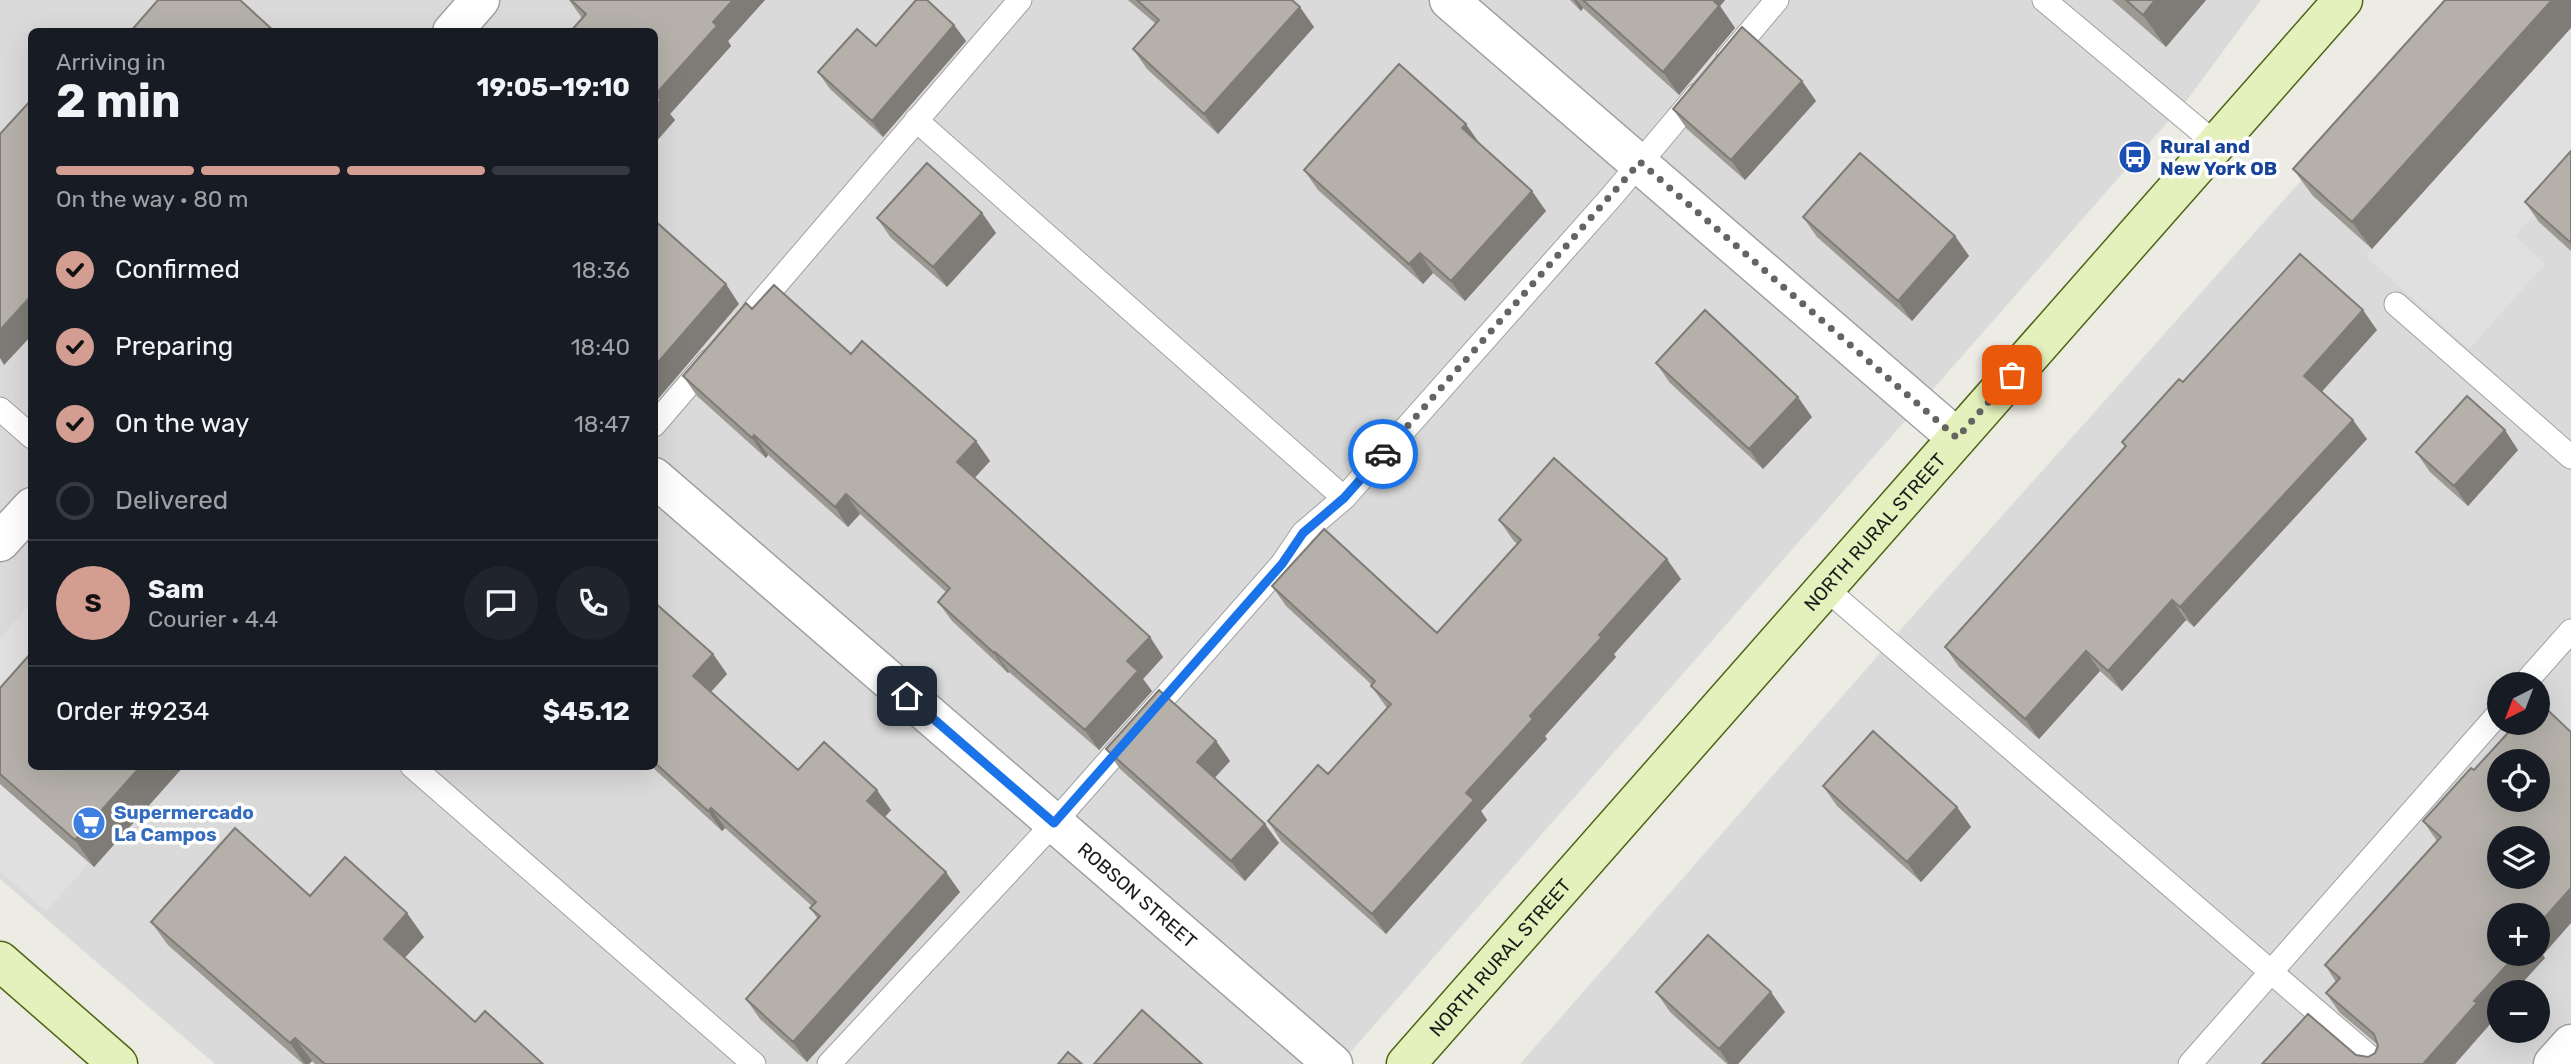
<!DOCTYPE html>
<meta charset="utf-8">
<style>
:root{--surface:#171b24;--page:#20242c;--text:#f1f3f6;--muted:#9ea1a6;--line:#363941;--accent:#d49d92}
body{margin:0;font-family:Rubik,sans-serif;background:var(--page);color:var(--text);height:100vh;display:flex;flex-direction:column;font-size:26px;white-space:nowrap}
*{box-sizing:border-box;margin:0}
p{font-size:23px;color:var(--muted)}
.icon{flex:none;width:38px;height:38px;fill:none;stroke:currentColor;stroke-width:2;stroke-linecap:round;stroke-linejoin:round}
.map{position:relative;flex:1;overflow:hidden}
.side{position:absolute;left:28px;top:28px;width:630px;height:742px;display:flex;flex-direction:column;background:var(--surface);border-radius:10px;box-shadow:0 7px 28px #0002}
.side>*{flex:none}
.needle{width:46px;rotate:222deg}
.controls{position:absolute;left:2487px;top:672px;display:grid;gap:14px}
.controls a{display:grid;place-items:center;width:63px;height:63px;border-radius:50%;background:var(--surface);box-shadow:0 7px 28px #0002;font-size:35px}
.pin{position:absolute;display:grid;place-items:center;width:60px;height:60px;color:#fff;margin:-30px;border-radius:14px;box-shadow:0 4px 10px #0006}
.courier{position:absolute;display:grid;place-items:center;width:70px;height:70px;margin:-35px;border:5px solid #1a73e8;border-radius:50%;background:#fff;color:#222;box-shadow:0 2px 9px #0007}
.overview em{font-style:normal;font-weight:700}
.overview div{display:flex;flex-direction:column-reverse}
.overview{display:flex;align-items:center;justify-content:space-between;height:119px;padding:0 28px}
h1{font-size:46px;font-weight:700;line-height:52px}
.bar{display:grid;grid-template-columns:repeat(4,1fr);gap:10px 7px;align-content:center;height:84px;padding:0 28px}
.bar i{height:9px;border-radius:5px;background:var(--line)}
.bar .active{background:var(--accent)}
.bar p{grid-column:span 4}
.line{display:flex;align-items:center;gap:18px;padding:0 28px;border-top:2px solid var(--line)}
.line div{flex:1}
.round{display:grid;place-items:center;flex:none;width:74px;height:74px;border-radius:37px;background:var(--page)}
ol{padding:0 28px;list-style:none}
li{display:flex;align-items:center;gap:21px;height:77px}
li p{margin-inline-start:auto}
li .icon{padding:7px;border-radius:50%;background:var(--accent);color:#111;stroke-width:4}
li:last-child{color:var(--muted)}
li i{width:38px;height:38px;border:4px solid var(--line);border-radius:50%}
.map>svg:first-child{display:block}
</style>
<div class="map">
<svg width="2571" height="1064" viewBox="0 0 2571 1064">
<rect width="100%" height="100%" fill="#ecebe4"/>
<path fill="#dadada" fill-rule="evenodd" d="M0,0h2261l-74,100 -847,964h-1125l-215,-185zM32,32h622v734h-622z
M2462,0h109v1064h-1051l383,-437zM2499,684h39v39h-39zM2499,761h39v39h-39zM2499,838h39v39h-39zM2499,915h39v39h-39zM2499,992h39v39h-39z"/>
<path fill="#e0e0e0" d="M2571,28v146l-56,62 30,28 -76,85 -103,-93z
M31,603v98l-31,35v-97z
M0,784l89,79 -43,48 -46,-40z"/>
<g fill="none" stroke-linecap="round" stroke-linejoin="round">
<defs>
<path id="service" d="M2044,0l172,144
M1728,58l49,-58
M916,120l428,378
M2396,304l175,153
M755,309l265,-309
M0,409l32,28
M654,425l55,-64
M1825,588l553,476
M2524,684l47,-53
M412,766l342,298
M829,1064l225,-241 228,-259 21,-31 41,-35 268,-302 85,-101
M2190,1064l309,-351"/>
<g id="minor">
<path d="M1449,0l508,438"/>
<path d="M452,32l28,-32"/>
<path id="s1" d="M654,477l679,587"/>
<path d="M0,542l32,-35"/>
<path d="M2553,1064l18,-20"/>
</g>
<g id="secondary">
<path d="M0,961l118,103"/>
<path id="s2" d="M1406,1064l937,-1064"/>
</g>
</defs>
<use href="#service" stroke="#a0a0a0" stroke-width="25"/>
<use href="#minor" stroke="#a0a0a0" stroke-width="41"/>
<use href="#secondary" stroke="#4d6512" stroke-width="41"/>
<use href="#service" stroke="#fff" stroke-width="23"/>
<use href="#minor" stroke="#fff" stroke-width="38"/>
<use href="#secondary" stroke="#e5f1bd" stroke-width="38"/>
</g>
<path fill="#9c9892" d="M569,0h196l-37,41 3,5 -61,68 5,6 -21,24v-112l-72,-14z
M1128,0h164l22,27 -96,107 -71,-65 -14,-20 23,-25z
M1570,0h155l-5,6 15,22 -56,67 -96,-87 -2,3z
M2112,0h94l-40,47z
M2445,0l-73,249 -59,-53 -20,-27z
M954,25l12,16 -83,96 -53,-48 -12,-17 58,-26z
M1802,81l14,20 -71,79 -58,-51 -14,-20z
M1480,144l66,67 -81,90 -32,-28 -10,11 -105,-94 -14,-20z
M2571,151v100l-32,-29 -14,-20z
M982,213l14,20 -49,54 -56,-49 -14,-20z
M1803,217l152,19 14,20 -57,65 -95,-84z
M752,309l99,45 125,87 14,20 -16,17 176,159 13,20 -20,22 9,12 -53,59 -90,-78 -1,1 -56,-52 -14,-19 8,-10 -86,-78 -12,13 -80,-72 -2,3 -69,-62 -14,-20z
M2377,330l-55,61 45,48 -173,188 -8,-7 -64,71 -22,-20 -61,68 -80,-72 -14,-20 180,-200 -3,-5 61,-60z
M1656,363l156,54 -49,52 -93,-86z
M2518,450l-50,56 -38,-34 -14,-20z
M1499,520l182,59 -67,75 2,3 -71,79 2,3 -66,72 6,9 -101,114 -105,-93 -13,-20 60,-47 59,-66 -16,-22 1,-1 -86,-79 -14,-20 165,47 80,-89 -4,-4z
M654,602l59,52 14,20 -16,18 87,78 93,40 -6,7 75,75 -153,170 -47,-43 -14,-20 72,-80 -8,-11 2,-2 -87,-78 -3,3 -71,-65h3z
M0,688l32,78h152l-90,101 -94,-83z
M1216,741l14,20 -16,17 65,65 -34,38 -125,-112 -14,-20z
M2471,768l72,187 2,3 -46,34v17l-10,11 2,3 -36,41h-193l94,-9 12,2 7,-4 3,-8 -38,-32 -14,-20 10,-11 -11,-17 112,-124 -14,-20z
M1823,786l134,21 14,20 -50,55 -84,-76z
M310,896l114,41 -20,21 71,64 68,42h-228l-3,-3 -3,3h-6l-135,-119 -17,-23z
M1656,992l129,20 -47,52h-11l-57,-52z"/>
<path fill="#7f7c77" d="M733,0h32l-37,41 3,5 -61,68 5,6 -21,24 1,-49 58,-73z
M1574,0h3l6,8 -2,3z
M1708,0h17l-5,6 15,22 -56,67 -16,-23z
M2155,0h51l-40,47 -23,-32z
M2552,0h19v28l-199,221 -20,-27z
M1300,7l14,20 -96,107 -14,-20z
M954,25l12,16 -83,96 -11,-16z
M1802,81l14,20 -71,79 -14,-20z
M1466,124l14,20 -18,-16z
M1532,191l14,20 -81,90 -14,-20z
M982,213l14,20 -49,54 -14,-20z
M1955,236l14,20 -57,65 -14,-20z
M1420,253l13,20 -10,11 -14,-20z
M726,284l13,20 -81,95 -4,-5v-27z
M32,295v40l-28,30 -4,-7v-28z
M2363,310l14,20 -59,66 -14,-20z
M1798,397l14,20 -49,52 -14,-20z
M2353,420l14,19 -173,188 -14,-20z
M2505,430l13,20 -50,56 -14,-20z
M754,435l14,20 -2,3 -14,-20z
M976,441l14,20 -19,21 -14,-20z
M846,494l14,20 -12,13 -13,-20z
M1667,559l14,20 -67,75 2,3 -71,79 2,3 -66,72 6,9 -101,114 -14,-20 94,-121 133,-158z
M2172,600l14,20 -64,71 -14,-20z
M1150,637l13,20 -20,22 9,12 -53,59 -14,-20 42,-69z
M2086,651l14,20 -61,68 -14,-20z
M995,652l14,20 -1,1 -14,-20z
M713,654l14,20 -20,22 -14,-20z
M1216,741l14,20 -19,21 -14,-20z
M141,766h43l-90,101 -19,-27z
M877,790l14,20 -10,11 -14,-20z
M1957,807l14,20 -50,55 -14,-20z
M711,808l14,20 -3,3 -14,-20z
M1265,824l14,19 -34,38 -14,-20z
M946,872l14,20 -153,170 -14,-20z
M2571,888v35l-28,32 2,3 -31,34h-15v17l-10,11 2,3 -36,41h-32l51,-63 43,-47h21v-29z
M407,913l17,24 -24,26 -16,-24z
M1771,992l14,20 -47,52h-9l-10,-15z
M295,1038l17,23 -3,3h-4l-15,-21z"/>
<path fill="#b5b1aa" stroke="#7f7c77" stroke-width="2" fill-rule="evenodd" d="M158,0h82l35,32h-145z
M571,0h162l-20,22 4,4 -62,69 6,5 -7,8v-76h-84l16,-18z
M916,0h11l27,25 -82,96 -54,-49 39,-43 19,17z
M1137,0h155l8,7 -96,107 -71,-65 26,-29z
M1583,0h130l6,6 -56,66z
M2126,0h29l-12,15z
M2445,0h107l-200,222 -59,-53z
M1742,27l60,54 -71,79 -58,-51z
M1399,64l67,60 -4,4 70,63 -81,90 -31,-28 -11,11 -105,-94z
M32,99v196l-32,35v-196z
M2571,151v92l-46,-41z
M1860,153l95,83 -57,65 -95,-84z
M927,163l55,50 -49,54 -56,-49z
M654,220l72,64 -72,83z
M2300,254l63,56 -59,66 49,44 -173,187 -8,-7 -64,71 -22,-20 -61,68 -80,-72 181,-201 -4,-4 57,-63 4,3z
M774,285l77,69 11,-13 114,100 -19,21 193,175 -23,24 11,10 -53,59 -90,-78 -1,1 -56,-51 12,-14 -104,-94 -11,13 -81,-72 -2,3 -69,-62 63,-73 6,6z
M1705,310l93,87 -49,52 -93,-86z
M2467,396l38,34 -51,56 -38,-34z
M1554,458l113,101 -68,76 3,2 -72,79 3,3 -67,74 8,7 -102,114 -104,-93 50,-56 10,9 63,-70 -20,-18 4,-5 -103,-95 52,-57 113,104 84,-93 -22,-20z
M654,602l59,52 -20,22 105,94 26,-28 53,48 -10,11 79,71 -153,170 -47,-43 74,-83 -10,-8 6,-6 -105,-94 -3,3 -54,-49z
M32,652v114h109l-66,74 -75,-66v-86z
M1159,690l57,51 -19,21 68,62 -34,37 -125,-112z
M2538,701l33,31v156l-33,37v-10h-39v39h18l-43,47 3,2 -54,61h-161l46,-50 48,41 12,2 7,-4 3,-7 -4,-12 -48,-41 14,-15 -15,-13 116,-128 -18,-16 48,-53 3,2 43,-47h21zM2499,761h39v39h-39zM2499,838h39v39h-39z
M1873,731l84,76 -50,55 -84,-76z
M235,828l75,68 35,-39 62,56 -23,26 91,83 10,-11 58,53h-218l-30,-26 -5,5 -139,-121z
M1708,935l63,57 -52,57 -63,-57z
M1142,1010l60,54h-108z
M1068,1052l14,12h-24z"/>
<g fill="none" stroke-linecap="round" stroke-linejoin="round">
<path stroke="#656462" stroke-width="7" stroke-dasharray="0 12.6" d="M1383,454l257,-292 317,276 55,-63"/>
<path stroke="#1a73e8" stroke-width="9" d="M907,696l147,127 228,-259 21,-31 41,-35 39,-44"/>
</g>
<defs>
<symbol id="bus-disc" viewBox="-11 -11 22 22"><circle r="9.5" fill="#1a4fb4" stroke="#fff"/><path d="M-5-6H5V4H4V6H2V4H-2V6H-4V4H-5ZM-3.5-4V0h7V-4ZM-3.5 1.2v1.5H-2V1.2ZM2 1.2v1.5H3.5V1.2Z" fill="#fff"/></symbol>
<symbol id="supermarket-disc" viewBox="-11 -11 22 22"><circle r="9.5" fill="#3f7fe0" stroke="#fff"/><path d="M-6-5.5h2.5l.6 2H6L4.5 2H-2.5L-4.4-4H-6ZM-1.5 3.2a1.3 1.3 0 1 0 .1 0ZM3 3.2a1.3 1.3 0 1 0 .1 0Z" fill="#fff"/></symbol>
</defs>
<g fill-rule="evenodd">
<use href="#bus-disc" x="2116" y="138" width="38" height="38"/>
<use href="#supermarket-disc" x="70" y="804" width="38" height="38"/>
</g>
<g text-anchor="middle" stroke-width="7" stroke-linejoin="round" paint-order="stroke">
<g font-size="19" font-weight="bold" fill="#164399" stroke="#fff" text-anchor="start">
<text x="2160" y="153">Rural and<tspan x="2160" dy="22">New York OB</tspan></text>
</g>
<g font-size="19" fill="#1c1c1c" stroke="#fff">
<text dy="7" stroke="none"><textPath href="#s2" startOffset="709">NORTH RURAL STREET</textPath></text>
<text dy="7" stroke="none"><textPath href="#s1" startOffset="639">ROBSON STREET</textPath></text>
<text dy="7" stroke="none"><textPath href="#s2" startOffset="142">NORTH RURAL STREET</textPath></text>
</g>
<g font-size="19" font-weight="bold" fill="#366cbe" stroke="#fff" text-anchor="start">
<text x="114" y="819">Supermercado<tspan x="114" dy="22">La Campos</tspan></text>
</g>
</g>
</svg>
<div class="controls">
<a><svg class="needle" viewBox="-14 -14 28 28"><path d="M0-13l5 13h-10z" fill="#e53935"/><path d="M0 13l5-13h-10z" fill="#9ea1a6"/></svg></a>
<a><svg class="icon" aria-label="locate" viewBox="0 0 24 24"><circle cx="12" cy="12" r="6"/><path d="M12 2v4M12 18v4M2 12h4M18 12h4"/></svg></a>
<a><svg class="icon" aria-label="layers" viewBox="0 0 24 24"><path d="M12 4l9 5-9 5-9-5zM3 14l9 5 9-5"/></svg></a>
<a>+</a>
<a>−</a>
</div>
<div class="pin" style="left:2012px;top:375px;background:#ea580c"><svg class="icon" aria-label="bag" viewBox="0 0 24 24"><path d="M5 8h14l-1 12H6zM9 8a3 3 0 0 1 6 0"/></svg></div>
<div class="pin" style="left:907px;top:696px;background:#1f2937"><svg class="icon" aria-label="home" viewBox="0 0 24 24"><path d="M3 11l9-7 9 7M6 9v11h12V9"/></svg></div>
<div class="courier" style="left:1383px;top:454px"><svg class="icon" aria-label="car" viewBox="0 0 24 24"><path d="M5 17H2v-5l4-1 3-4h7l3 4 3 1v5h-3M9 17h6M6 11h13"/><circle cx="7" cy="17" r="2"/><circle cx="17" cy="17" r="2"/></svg></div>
<section class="side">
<div class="overview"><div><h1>2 min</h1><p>Arriving in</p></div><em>19:05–19:10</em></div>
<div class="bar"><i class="active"></i><i class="active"></i><i class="active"></i><i></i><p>On the way · 80 m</p></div>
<ol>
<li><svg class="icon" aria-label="check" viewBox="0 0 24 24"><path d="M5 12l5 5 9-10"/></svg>Confirmed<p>18:36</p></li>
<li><svg class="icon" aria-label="check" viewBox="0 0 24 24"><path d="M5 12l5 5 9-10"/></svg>Preparing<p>18:40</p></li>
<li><svg class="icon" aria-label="check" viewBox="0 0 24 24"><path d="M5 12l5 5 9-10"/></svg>On the way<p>18:47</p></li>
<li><i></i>Delivered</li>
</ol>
<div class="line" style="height:126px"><b class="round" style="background:var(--accent);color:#111">S</b><div><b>Sam</b><p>Courier · 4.4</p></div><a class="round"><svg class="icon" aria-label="chat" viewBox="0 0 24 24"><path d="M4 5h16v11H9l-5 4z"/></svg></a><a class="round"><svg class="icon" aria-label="phone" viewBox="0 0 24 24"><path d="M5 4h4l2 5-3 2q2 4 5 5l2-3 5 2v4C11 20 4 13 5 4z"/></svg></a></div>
<div class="line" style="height:91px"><div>Order #9234</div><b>$45.12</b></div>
</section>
</div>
